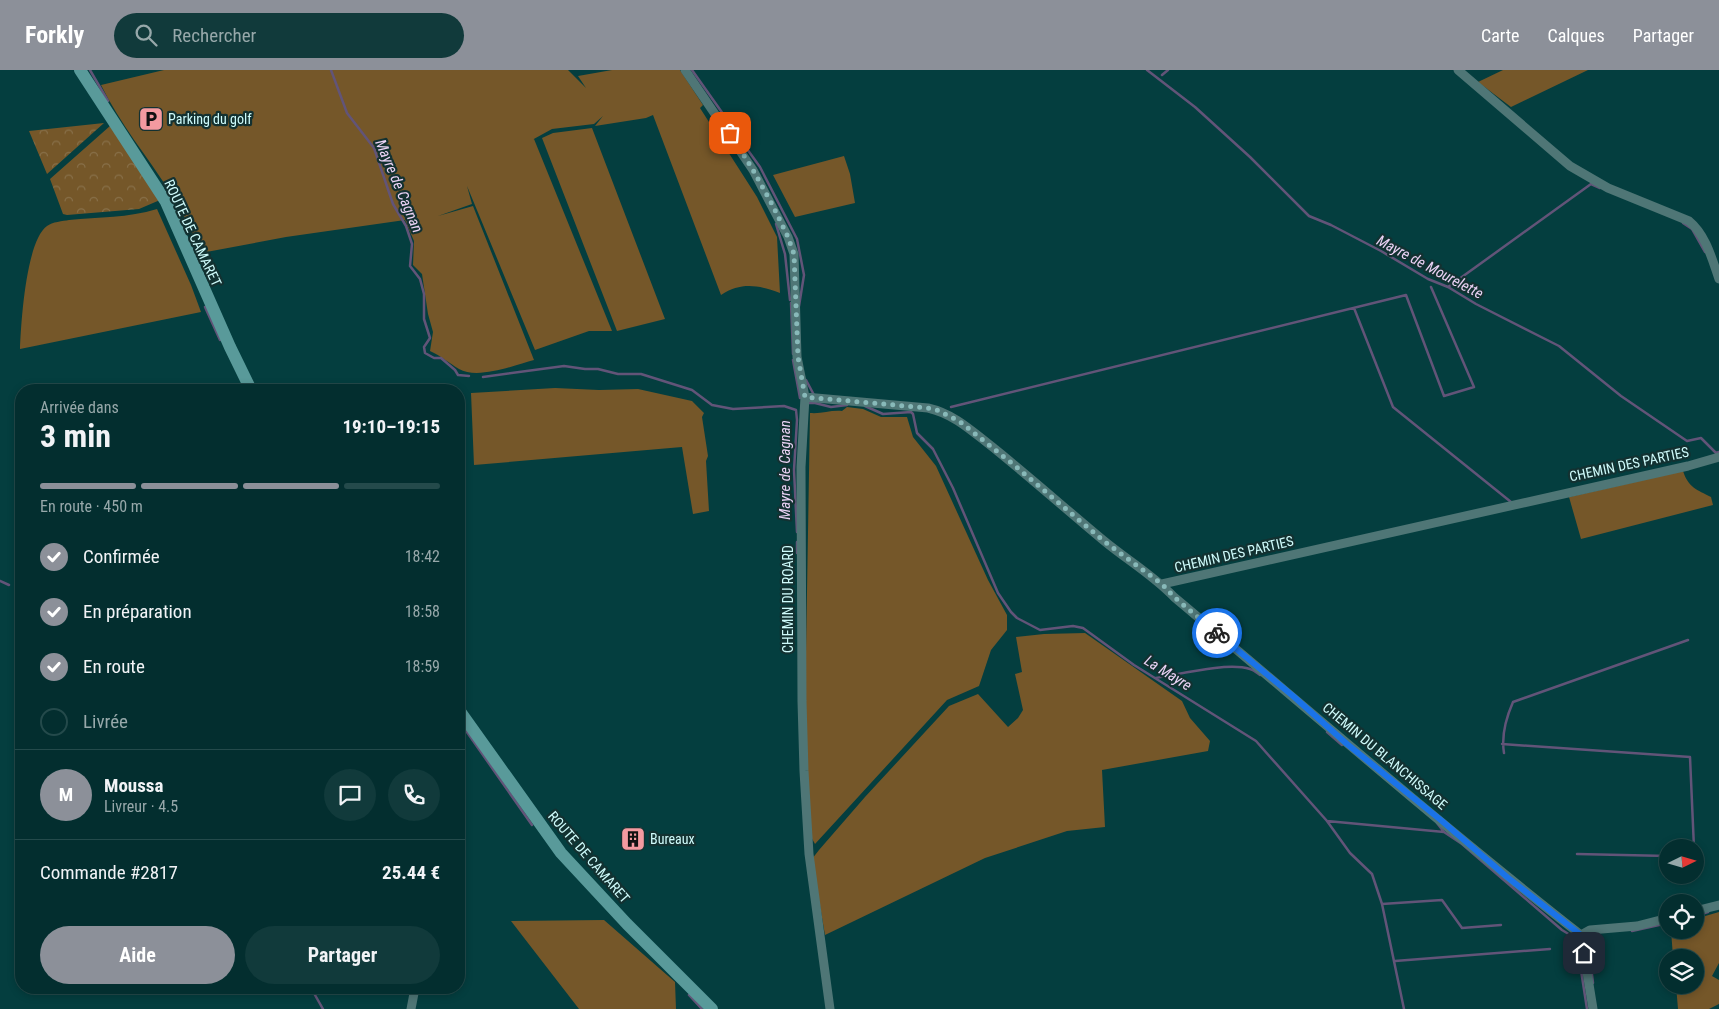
<!DOCTYPE html>
<html lang="fr">
<meta charset="utf-8">
<style>
:root{--surface:#032e2f;--page:#113a3b;--text:#f1f3f6;--muted:#97a8aa;--line:#244a4b;--accent:#8c9099}
body{margin:0;font-family:"Roboto Condensed",sans-serif;background:var(--page);color:var(--text);height:100vh;display:flex;flex-direction:column;font-size:19px;white-space:nowrap}
*{box-sizing:border-box;margin:0}
p{font-size:16px;color:var(--muted)}
.icon{flex:none;width:28px;height:28px;fill:none;stroke:currentColor;stroke-width:2;stroke-linecap:round;stroke-linejoin:round}
.map{position:relative;flex:1;overflow:hidden}
.side{position:absolute;left:15px;top:314px;width:450px;height:610px;display:flex;flex-direction:column;background:var(--surface);border-radius:20px;box-shadow:0 2px 8px #0003,0 0 0 1px var(--line)}
.side>*{flex:none}
.needle{width:32px;rotate:85deg}
.fabs{position:absolute;left:1659px;top:769px;display:grid;gap:10px}
.fabs a{display:grid;place-items:center;width:45px;height:45px;border-radius:50%;background:var(--surface);box-shadow:0 2px 8px #0003,0 0 0 1px var(--line);font-size:25px}
.pin{position:absolute;display:grid;place-items:center;width:42px;height:42px;color:#fff;margin:-21px;border-radius:10px;box-shadow:0 2px 8px #0006}
.courier{position:absolute;display:grid;place-items:center;width:50px;height:50px;margin:-25px;border:4px solid #1a73e8;border-radius:50%;background:#fff;color:#222;box-shadow:0 1px 6px #0007}
.head em{font-style:normal;font-weight:700}
.head div{display:flex;flex-direction:column-reverse}
.head{display:flex;align-items:center;justify-content:space-between;height:85px;padding:0 25px}
h1{font-size:32px;font-weight:700;line-height:38px}
.bar{display:grid;grid-template-columns:repeat(4,1fr);gap:8px 5px;align-content:center;height:60px;padding:0 25px}
.bar i{height:6px;border-radius:4px;background:var(--line)}
.bar .on{background:var(--accent)}
.bar p{grid-column:span 4}
.line{display:flex;align-items:center;gap:12px;padding:0 25px;border-top:1px solid var(--line)}
.line div{flex:1}
.round{display:grid;place-items:center;flex:none;width:52px;height:52px;border-radius:26px;background:var(--page)}
ol{padding:0 25px;list-style:none}
li{display:flex;align-items:center;gap:15px;height:55px}
li p{margin-inline-start:auto}
li .icon{padding:5px;border-radius:50%;background:var(--accent);color:#fff;stroke-width:4}
li:last-child{color:var(--muted)}
li i{width:28px;height:28px;border:2px solid var(--line);border-radius:50%}
.button{display:flex;gap:10px;margin-top:auto;padding:10px 25px}
.button a{flex:1;height:58px;border-radius:30px;background:var(--accent);color:#fff;font-size:20px;font-weight:700;line-height:58px;text-align:center}
.button a+a{background:var(--page);color:var(--text)}
header{display:flex;align-items:center;gap:30px;box-sizing:border-box;height:70px;padding:0 25px;background:var(--accent);color:#fff}
header strong{font-size:24px}
nav{display:flex;gap:28px;margin-inline-start:auto;font-size:18px}
.search{width:350px;height:45px;background:var(--page);display:flex;align-items:center;gap:12px;box-sizing:border-box;padding:0 18px;border-radius:28px;color:var(--muted);font-size:19px}
.map>svg:first-child{display:block}
</style>
<header>
<strong>Forkly</strong>
<div class="search"><svg class="icon" aria-label="search" viewBox="0 0 24 24"><circle cx="10" cy="10" r="6"/><path d="M15 15l6 6"/></svg>Rechercher</div>
<nav><a>Carte</a><a>Calques</a><a>Partager</a></nav>
</header>
<div class="map">
<svg width="1719" height="939" viewBox="0 0 1719 939">
<defs>
<pattern id="forest-crowns" width="20" height="18" patternUnits="userSpaceOnUse" patternTransform="scale(1.25)"><rect width="20" height="18" fill="#755729"/><path d="M2 6a3 3 0 1 1 6 0M12 15a3 3 0 1 1 6 0" fill="none" stroke="#887049"/></pattern>
</defs>
<rect width="100%" height="100%" fill="#043e3f"/>
<path fill="#755729" d="M164,0h404l18,18 -8,-12 34,-6h68l23,35 -3,3 57,89 20,40 3,56c-22,-8 -39,-11 -59,2l-68,-180 -7,3 -51,8 8,-10 -9,8 -42,5 -20,11 2,-1 78,192h-23l-54,19 -68,-164 5,18 -34,12 35,-10 61,154c-19,5 -56,20 -75,9 -10,-6 -18,-13 -29,-18l3,-19 -5,-18 -6,-40 -9,-9 1,-24 -9,-21 -119,17 -85,16c-10,-20 -18,-42 -31,-61 -23,-36 -50,-68 -69,-107z
M1503,0h85l-77,37 -33,-25z
M592,58l73,191 -48,12 -75,-193 11,-5z
M844,86l6,18 5,29 -60,14 -22,-42z
M157,139l34,76 10,27 -181,37c1,-26 6,-108 27,-123 5,-4 16,-5 22,-6 30,-3 59,-2 88,-11z
M555,318l44,2 39,-1 54,12 12,12 -2,4 6,39 -2,5 3,50 -16,3 -11,-67 -208,18 -3,-72z
M847,337l16,2 18,8h26l6,20 23,29 52,114 19,35v15l-16,20 -12,36 -32,14 -132,144 -5,-9 -5,-124 5,-298c12,1 20,-3 32,-2z
M1683,401c5,16 14,19 28,26l2,8 -132,34 -12,-42z
M1085,563l97,68 8,17 20,23 -2,10 -106,19 3,57 -38,4 -82,27 -160,77 -13,-76 7,-9 46,-53 84,-91 29,-12 30,33 10,-9 5,-8 -8,-36 7,-2 -6,-35 28,-3z
M1719,842v51l-7,13 7,4v24l-10,5h-31l-2,-24h19v-27l-22,-1 -2,-27h24v-11z
M604,850l71,62 1,27h-97l-68,-88z"/>
<path fill="url(#forest-crowns)" d="M104,53l-57,51 -18,-43z
M110,56l50,74 -21,9 -72,6 -4,-1 -13,-35z"/>
<g fill="none" stroke-linecap="round" stroke-linejoin="round">
<path stroke="#625478" stroke-width="2.5" d="M90,0l18,31
M331,0l16,43 27,35 19,56 13,22 6,18 -2,22 10,13 4,15v25l6,19 -6,9 1,6 9,5h7l14,12 3,5 11,1
M692,0l41,58
M1147,0l48,37 55,50 59,59 22,9 50,26 47,28 20,8 28,17 83,42 62,50 66,45 14,-3 15,15 3,-1
M1162,5l6,-5
M737,65l23,32 37,72 7,36 -5,31
M1683,153l9,6 13,23
M776,154l9,30 5,46
M1448,217l143,-103 9,4
M791,233l2,51
M205,237l15,33
M1354,238l39,99 118,95
M793,290l7,38
M483,307l81,-11 21,3h13l20,5h23l51,16 20,15 21,4 51,-3 12,4 1,10 -3,50 3,62
M806,310l8,15
M807,333h8l16,4 16,-2
M865,336l18,8 28,-2 2,2 4,19 16,16 20,39 45,105 13,19 6,6 23,12 33,-4 10,2 51,37 122,76 71,80 117,11 18,12 100,86 13,8 3,-1
M951,337l455,-112 38,101 30,-9 -43,-100
M797,483v-11
M0,511l9,4
M16,516h5
M1156,608c25,-4 71,-16 94,-9 4,1 7,4 10,6
M462,655l70,100
M1327,662l15,13
M1502,674l188,13 4,91
M1504,683c-3,-18 2,-35 9,-51l175,-62
M1327,751l23,32 22,21 10,30 22,105
M1437,753l7,9
M1577,784l91,2
M1382,834l60,-4 20,28 39,-3
M1695,846l13,-4
M1632,861l36,-8
M1587,865l6,48
M1576,868l11,71
M1395,891l155,-12
M311,918l12,21
M689,925l13,14"/>
<path stroke="#4f7676" stroke-width="9" d="M685,0l68,100 35,67 6,17 3,103 8,40 -4,70 1,234 2,70 5,83 21,155
M1458,0l112,96 38,22 81,33c17,14 23,38 30,58
M805,327l123,11c27,6 46,25 67,41 37,30 72,61 108,91 24,20 50,35 71,57 135,113 268,229 407,338l12,74
M1162,514l526,-118 31,-9
M1695,841l24,-6
M1581,865l9,-5 47,-4 31,-8
M411,939l4,-21"/>
<path stroke="#599a9a" stroke-width="12" d="M80,0l86,132 64,145 21,43
M459,640l102,143 66,71 85,85"/>
</g>
<g fill="none" stroke-linecap="round" stroke-linejoin="round">
<path stroke="#88b9b9" stroke-width="5" stroke-dasharray="0 9" d="M730,63l23,37 20,36 15,31 6,17 4,103 7,40 123,11 9,2 22,11 55,44 91,77 57,42 12,13 43,36"/>
<path stroke="#1a73e8" stroke-width="6" d="M1217,563l76,63 54,48 95,77 65,56 74,58 3,18"/>
</g>
<defs>
<symbol id="parking-square" viewBox="-11 -11 22 22"><rect x="-9" y="-9" width="18" height="18" rx="4" fill="#f49aa0" stroke="#133131"/><path d="M-3.5-5.5H1a3.5 3.5 0 0 1 0 7H-1V5.5H-3.5ZM-1-3.4V-.6H.8a1.4 1.4 0 0 0 0-2.8Z" fill="#111"/></symbol>
<symbol id="building-square" viewBox="-11 -11 22 22"><rect x="-9" y="-9" width="18" height="18" rx="4" fill="#f49aa0" stroke="#133131"/><path d="M-4-6H4V6H1V3H-1V6H-4ZM-2.5-4.3h1.7v1.8h-1.7ZM.8-4.3h1.7v1.8H.8ZM-2.5-1h1.7V.8h-1.7ZM.8-1h1.7V.8H.8Z" fill="#111"/></symbol>
</defs>
<g fill-rule="evenodd">
<use href="#parking-square" x="137" y="35" width="28" height="28"/>
<use href="#building-square" x="619" y="755" width="28" height="28"/>
</g>
<g text-anchor="middle" stroke-width="4.5" stroke-linejoin="round" paint-order="stroke">
<g font-size="14" fill="#cffbfb" stroke="#133131" text-anchor="start">
<text x="168" y="54">Parking du golf</text>
<text x="650" y="774">Bureaux</text>
</g>
<g font-size="14" fill="#cffbfb" stroke="#133131">
<text transform="translate(193 163) rotate(65)" y="5">ROUTE DE CAMARET</text>
<text transform="translate(1629 394) rotate(-12)" y="5">CHEMIN DES PARTIES</text>
<text transform="translate(1234 484) rotate(-13)" y="5">CHEMIN DES PARTIES</text>
<text transform="translate(788 529) rotate(-90)" y="5">CHEMIN DU ROARD</text>
<text transform="translate(1385 686) rotate(40)" y="5">CHEMIN DU BLANCHISSAGE</text>
<text transform="translate(589 787) rotate(49)" y="5">ROUTE DE CAMARET</text>
</g>
<g font-size="15" font-style="italic" fill="#ebd3f5" stroke="#133131">
<text transform="translate(399 116) rotate(67)" y="5">Mayre de Cagnan</text>
<text transform="translate(1430 197) rotate(28)" y="5">Mayre de Mourelette</text>
<text transform="translate(785 400) rotate(-90)" y="5">Mayre de Cagnan</text>
<text transform="translate(1168 603) rotate(32)" y="5">La Mayre</text>
</g>
</g>
</svg>
<div class="fabs">
<a><svg class="needle" viewBox="-14 -14 28 28"><path d="M0-13l5 13h-10z" fill="#e53935"/><path d="M0 13l5-13h-10z" fill="#97a8aa"/></svg></a>
<a><svg class="icon" aria-label="locate" viewBox="0 0 24 24"><circle cx="12" cy="12" r="6"/><path d="M12 2v4M12 18v4M2 12h4M18 12h4"/></svg></a>
<a><svg class="icon" aria-label="layers" viewBox="0 0 24 24"><path d="M12 4l9 5-9 5-9-5zM3 14l9 5 9-5"/></svg></a>
</div>
<div class="pin" style="left:730px;top:63px;background:#ea580c"><svg class="icon" aria-label="bag" viewBox="0 0 24 24"><path d="M5 8h14l-1 12H6zM9 8a3 3 0 0 1 6 0"/></svg></div>
<div class="pin" style="left:1584px;top:883px;background:#1f2937"><svg class="icon" aria-label="home" viewBox="0 0 24 24"><path d="M3 11l9-7 9 7M6 9v11h12V9"/></svg></div>
<div class="courier" style="left:1217px;top:563px"><svg class="icon" aria-label="bike" viewBox="0 0 24 24"><circle cx="6" cy="16" r="4"/><circle cx="18" cy="16" r="4"/><path d="M6 16l4-8h5l3 8M10 8l3 8H6M13 5h3"/></svg></div>
<section class="side">
<div class="head"><div><h1>3 min</h1><p>Arrivée dans</p></div><em>19:10–19:15</em></div>
<div class="bar"><i class="on"></i><i class="on"></i><i class="on"></i><i></i><p>En route · 450 m</p></div>
<ol>
<li><svg class="icon" aria-label="check" viewBox="0 0 24 24"><path d="M5 12l5 5 9-10"/></svg>Confirmée<p>18:42</p></li>
<li><svg class="icon" aria-label="check" viewBox="0 0 24 24"><path d="M5 12l5 5 9-10"/></svg>En préparation<p>18:58</p></li>
<li><svg class="icon" aria-label="check" viewBox="0 0 24 24"><path d="M5 12l5 5 9-10"/></svg>En route<p>18:59</p></li>
<li><i></i>Livrée</li>
</ol>
<div class="line" style="height:90px"><b class="round" style="background:var(--accent);color:#fff">M</b><div><b>Moussa</b><p>Livreur · 4.5</p></div><a class="round"><svg class="icon" aria-label="chat" viewBox="0 0 24 24"><path d="M4 5h16v11H9l-5 4z"/></svg></a><a class="round"><svg class="icon" aria-label="phone" viewBox="0 0 24 24"><path d="M5 4h4l2 5-3 2q2 4 5 5l2-3 5 2v4C11 20 4 13 5 4z"/></svg></a></div>
<div class="line" style="height:65px"><div>Commande #2817</div><b>25.44 €</b></div>
<div class="button"><a>Aide</a><a>Partager</a></div>
</section>
</div>
